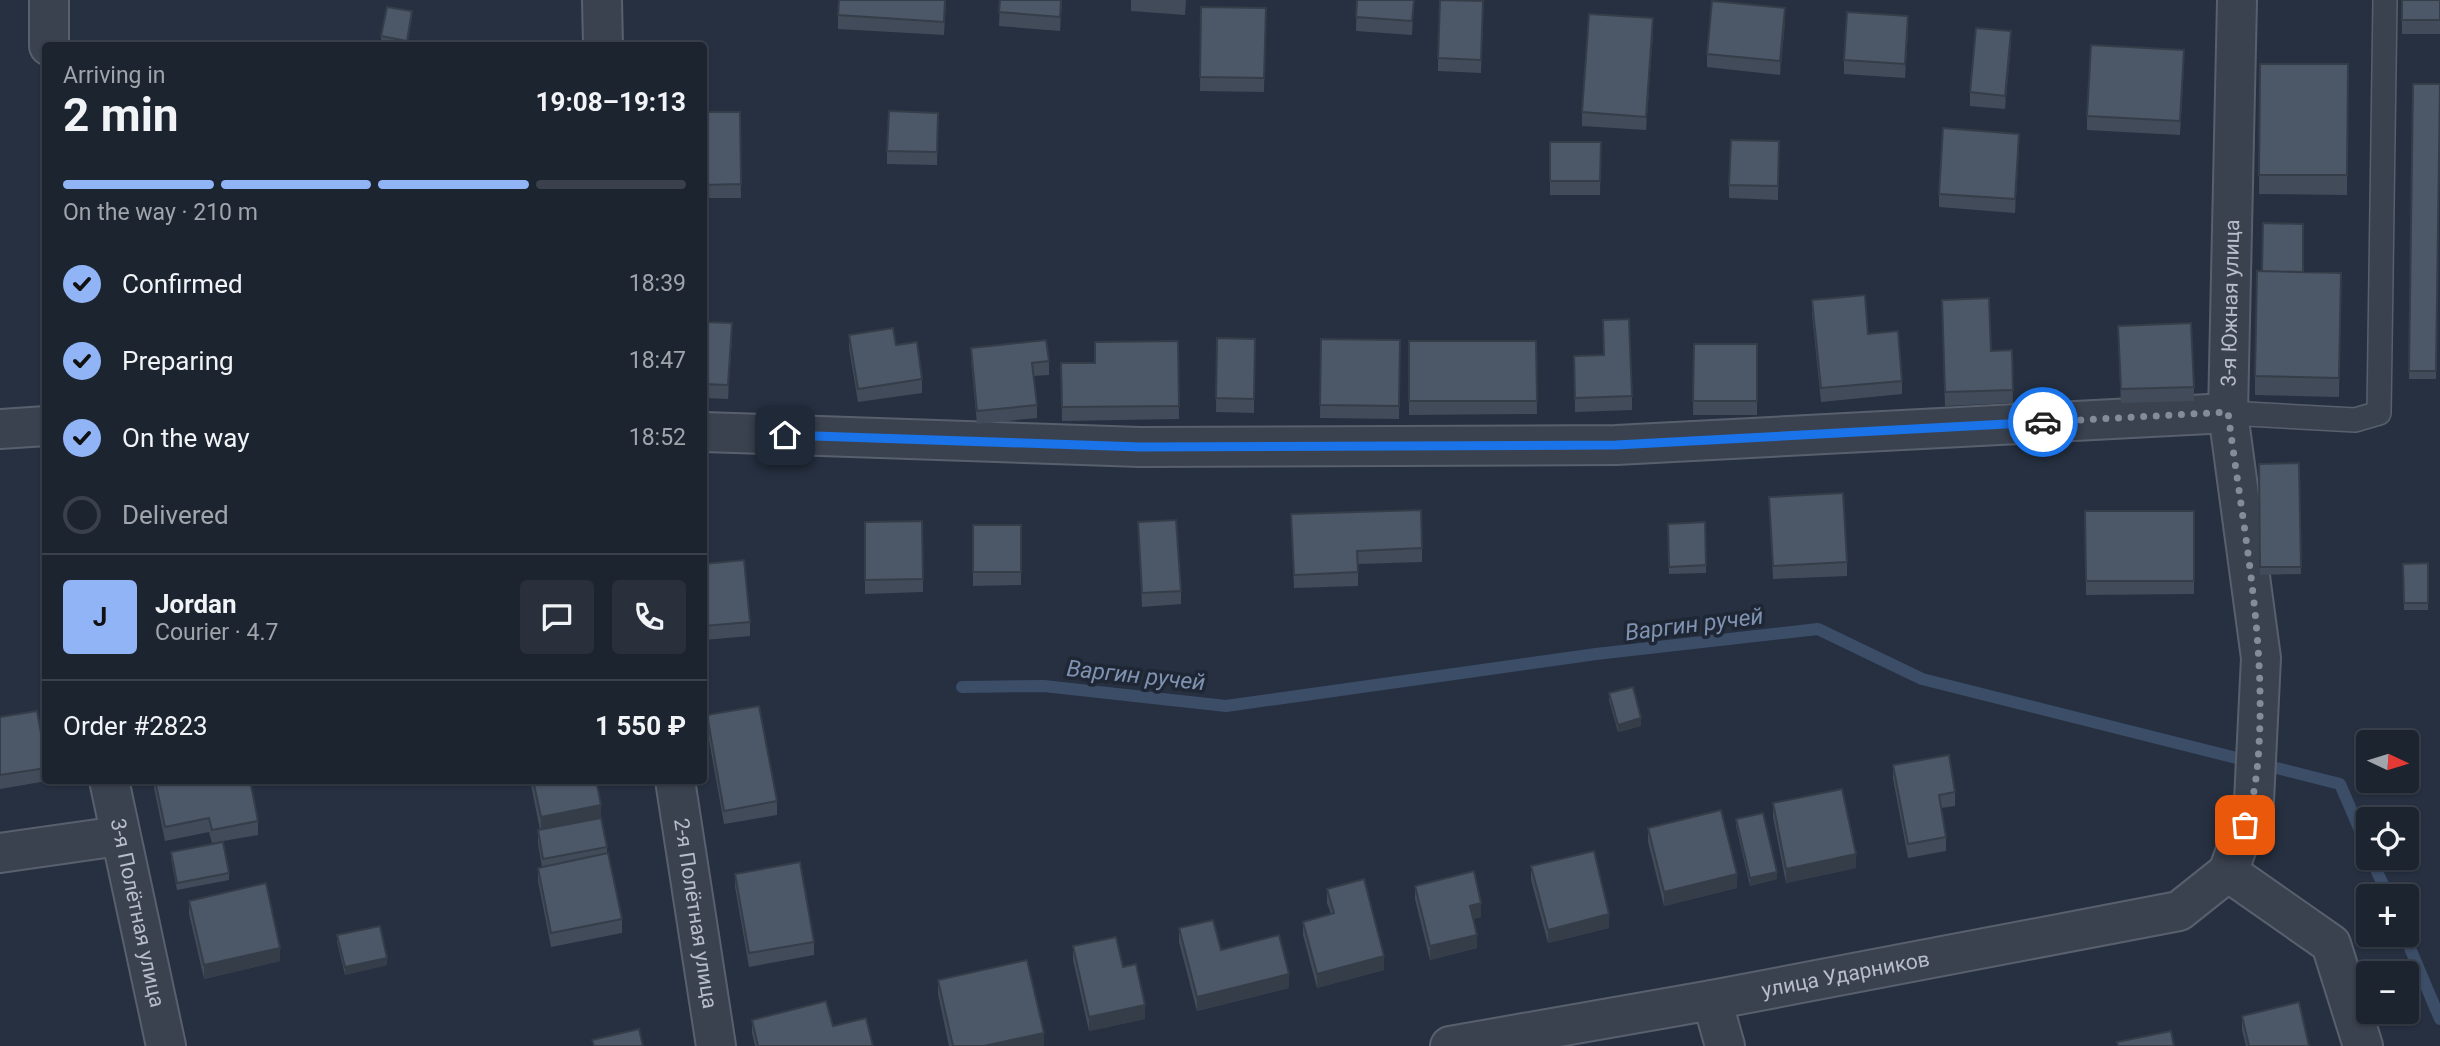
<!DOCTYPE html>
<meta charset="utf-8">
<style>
:root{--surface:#1c2430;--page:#29303c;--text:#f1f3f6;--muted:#a0a4ab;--line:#3a414c;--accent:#90b4f6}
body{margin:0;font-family:Roboto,sans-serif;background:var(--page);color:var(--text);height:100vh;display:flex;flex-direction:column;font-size:26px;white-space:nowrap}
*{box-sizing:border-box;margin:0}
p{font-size:23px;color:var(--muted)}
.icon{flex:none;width:38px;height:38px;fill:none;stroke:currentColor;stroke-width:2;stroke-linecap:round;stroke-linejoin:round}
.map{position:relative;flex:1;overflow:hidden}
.details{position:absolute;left:42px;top:42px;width:665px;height:742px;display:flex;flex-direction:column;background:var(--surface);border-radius:7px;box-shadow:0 2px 5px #0004,0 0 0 2px var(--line)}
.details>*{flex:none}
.needle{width:46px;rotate:94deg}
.buttons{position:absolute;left:2356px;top:730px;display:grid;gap:14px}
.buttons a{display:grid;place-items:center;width:63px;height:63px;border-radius:7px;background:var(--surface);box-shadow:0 2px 5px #0004,0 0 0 2px var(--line);font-size:35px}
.pin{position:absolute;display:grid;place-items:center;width:60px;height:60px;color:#fff;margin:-30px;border-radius:14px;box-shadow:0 4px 10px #0006}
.courier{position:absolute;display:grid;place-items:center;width:70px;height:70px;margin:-35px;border:5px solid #1a73e8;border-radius:50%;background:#fff;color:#222;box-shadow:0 2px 9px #0007}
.head em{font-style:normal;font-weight:700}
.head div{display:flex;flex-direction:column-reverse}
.head{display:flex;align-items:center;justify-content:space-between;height:119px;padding:0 21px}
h1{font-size:46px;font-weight:700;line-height:52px}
.bar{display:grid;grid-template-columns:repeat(4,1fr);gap:10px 7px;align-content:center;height:84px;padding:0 21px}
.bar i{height:9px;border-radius:5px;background:var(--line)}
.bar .on{background:var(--accent)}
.bar p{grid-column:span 4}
.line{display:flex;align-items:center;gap:18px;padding:0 21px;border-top:2px solid var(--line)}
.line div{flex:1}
.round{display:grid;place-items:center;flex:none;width:74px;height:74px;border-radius:7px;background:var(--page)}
ol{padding:0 21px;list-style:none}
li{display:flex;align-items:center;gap:21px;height:77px}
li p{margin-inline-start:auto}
li .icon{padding:7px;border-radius:50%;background:var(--accent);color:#111;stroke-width:4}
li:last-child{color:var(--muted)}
li i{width:38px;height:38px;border:4px solid var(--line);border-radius:50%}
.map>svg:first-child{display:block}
</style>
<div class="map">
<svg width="2440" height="1046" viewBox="0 0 2440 1046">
<rect width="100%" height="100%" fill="#263040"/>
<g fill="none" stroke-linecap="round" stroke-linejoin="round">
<path stroke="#3c4d68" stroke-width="12" d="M962,687l82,-1 182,20 370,-52 222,-25 104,50 418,105 28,65
M2371,858l17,38
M2404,934l36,85"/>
<defs>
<path id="service" d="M2228,413l127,7 24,-7 6,-413"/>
<g id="minor">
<path d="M602,0l1,46"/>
<path d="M49,46v-46"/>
<path d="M0,429l46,-3"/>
<path d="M704,432l436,15 476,-2 612,-32"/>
<path id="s1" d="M109,780l57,266"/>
<path id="s2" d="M675,780l41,266"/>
<path d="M0,853l119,-17"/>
<path id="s3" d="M2228,872l26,-71 7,-143 -33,-245 9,-413"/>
<path d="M2228,872l103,72 32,102"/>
<path d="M1712,1000l13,46"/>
<path id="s4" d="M1450,1046l262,-46 467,-89 49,-39"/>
</g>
</defs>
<use href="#service" stroke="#58606d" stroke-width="26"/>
<use href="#minor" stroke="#58606d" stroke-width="42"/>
<use href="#service" stroke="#3a424f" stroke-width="23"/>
<use href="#minor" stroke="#3a424f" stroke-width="38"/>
</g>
<path fill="#414b59" d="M946,0l-2,35 -106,-6v-14z
M1000,0h62l-2,31 -61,-5z
M1131,0h55l-1,15 -54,-4z
M1357,0h57l-2,35 -56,-4z
M2402,0h38v34h-38z
M1201,7l65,1 -2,84 -64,-1z
M1483,14l-2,59 -43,-2v-13z
M412,18l-5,28h-15l-11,-3v-7z
M1785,22l-5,53 -73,-8v-13z
M1908,30l-3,48 -61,-4v-14z
M1653,32l-7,98 -64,-4v-14z
M2011,44l-6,65 -35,-3v-14z
M2184,64l-4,71 -93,-5v-14z
M2260,64h88l-1,131 -88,-1z
M2413,84l27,29 -4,266h-27z
M704,112h36l1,86h-37z
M938,113l-1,52 -50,-1v-13z
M1779,141l-1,59 -49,-2v-13z
M1550,142h51l-1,53h-50z
M2019,147l-4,66 -76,-6v-13z
M2303,272l38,20 -2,105 -84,-2v-19z
M1812,300l56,34 34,47v13l-81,8 -9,-88z
M1942,313l49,38 21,-1 1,53 -68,3z
M704,322l28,15 -4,62 -24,-1z
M849,335l73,44v14l-64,9 -9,-54z
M1217,338l38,1 -1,74 -38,-1z
M1321,339l79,1 -1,79 -79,-1z
M2118,339l76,48v14l-73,2z
M1178,341l1,78 -117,2 -1,-58h34z
M1409,341h127l1,73 -128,1z
M1694,344h63v71h-64z
M971,348l78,13v14l-16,1 4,29v13l-60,6 -6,-63z
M1604,355l28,41v14l-57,2 -1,-56z
M2299,463l2,111 -41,1 -1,-111z
M1769,497l78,65v14l-74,3z
M2085,511h109v83l-108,1z
M1291,514l131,34v14l-64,2v22l-64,2z
M922,521l1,71 -58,2v-72z
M1138,522l43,69v13l-39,3z
M1668,524l38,41v8l-37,1z
M973,525h48v60l-48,1z
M2428,563v47h-24l-1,-46z
M704,564l46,58v14l-46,4z
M1609,693l32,33 -23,6 -9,-32z
M707,715l70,86v14l-53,9 -17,-95z
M0,717l46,43v20l1,1 -47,8z
M1893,765l62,27v14l-14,2 5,29v14l-38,7 -15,-79z
M154,780h96l8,41v14l-46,8 -3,-11 -44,9 -11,-53z
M530,780h66l5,38 6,29v7l15,65v14l-71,14 -13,-66v-13l4,-1 -4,-23v-14h2z
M1773,803l83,65 -70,15 -13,-66z
M1736,819l41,60 -27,7 -14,-60z
M1648,828l89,60 -73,18 -16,-64z
M171,852l58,21v7l-52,10 -6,-31z
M1531,866l78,62 -61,15 -17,-63z
M735,874l79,68v13l-65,12 -14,-80z
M1415,886l66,31 -8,2 4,29 -47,12 -15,-61z
M1327,889l57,81 -67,18 -14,-53v-13l28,-8 -4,-11z
M189,901l91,60 -76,18 -15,-65z
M1179,928l42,22 68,38 -92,23 -18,-69z
M337,935l50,30 -42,10 -8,-33z
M1073,946l50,21 22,52 -56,12 -16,-71z
M938,980l106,66h-95l-11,-52z
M2242,1016l67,30h-63l-4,-16z
M752,1020l81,6 40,20h-118l-3,-13z"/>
<path fill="#353d49" d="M1061,0h1l-2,31v-14z
M1785,8v14l-5,53v-14z
M412,11v7l-5,28v-5z
M1908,16v14l-3,48v-14z
M1653,18v14l-7,98v-13z
M2011,31v13l-6,65v-13z
M2019,134v13l-4,66v-14z
M732,323v14l-4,62v-14z
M1641,718v8l-23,6v-7z
M601,805v13l-60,13v-14z
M1856,854v14l-70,15v-14z
M1777,872v7l-27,7v-8z
M1737,874v14l-73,18v-14z
M1481,903v14l-11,3v-14z
M1609,914v14l-61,15v-13z
M1477,935v13l-47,12v-14z
M280,948v13l-76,18v-14z
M1384,956v14l-67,18v-14z
M387,958v7l-42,10v-8z
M1289,974v14l-92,23v-14z
M1145,1005v14l-56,12v-14z
M1044,1033v13h-60z"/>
<path fill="#4c5768" stroke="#353d49" stroke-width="2" d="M839,0h106l-1,22 -106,-7z
M1000,0h61l-1,17 -61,-5z
M1357,0h57l-2,21 -56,-4z
M1440,0l43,1 -2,59 -43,-2z
M2402,0h38v20h-38z
M1712,1l73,7 -5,53 -73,-7z
M387,7l25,4 -5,30 -26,-5z
M1201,7l65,1 -2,70 -64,-1z
M1847,12l61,4 -3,48 -61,-4z
M1589,14l64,4 -7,99 -64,-5z
M1976,28l35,3 -6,65 -35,-4z
M2091,45l93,5 -4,71 -93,-5z
M2260,64h88l-1,111h-88z
M2413,84h27l-4,287h-27z
M889,111l49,2 -1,39 -50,-1z
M704,112h36l1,72 -37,1z
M1943,128l76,6 -4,65 -76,-5z
M1731,140l48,1 -1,45 -49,-1z
M1550,142h51l-1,39h-50z
M2263,223l40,1v48l-41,-1z
M2257,271l84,2 -2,105 -84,-2z
M1865,295l3,39 30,-3 4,50 -81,7 -9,-88z
M1989,298l2,53 21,-1 1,40 -68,2 -3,-92z
M1629,319l3,77 -57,2 -1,-42 30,-1 -1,-35z
M704,322l28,1 -4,62 -24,-1z
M2191,323l3,64 -73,2 -3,-63z
M893,328l3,17 21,-3 5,37 -64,10 -9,-54z
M1217,338l38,1 -1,60 -38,-1z
M1321,339l79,1 -1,66 -79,-1z
M1046,340l3,21 -17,2 5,42 -60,6 -6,-63z
M1178,341l1,65 -117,1 -1,-44h34v-21z
M1409,341h127l1,60h-128z
M1694,344h63v57h-64z
M2299,463l2,104h-41l-1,-103z
M1843,493l4,69 -74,4 -4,-69z
M1421,510l1,38 -65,3 1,21 -64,3 -3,-61z
M2085,511h109v70h-108z
M1176,520l5,71 -39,2 -4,-71z
M922,521l1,58 -58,1v-58z
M1705,522l1,43 -37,2 -1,-43z
M973,525h48v47h-48z
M744,560l6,62 -46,4v-62z
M2428,563v40h-24l-1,-39z
M1633,687l8,31 -23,7 -9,-32z
M759,706l18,95 -53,10 -17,-96z
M37,711l9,49v8l-46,7v-58z
M1949,755l6,37 -16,3 7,42 -38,7 -15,-79z
M155,780h95l8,41 -46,9 -3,-12 -44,9z
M533,780h63l5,25 -60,12z
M1842,789l14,65 -70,15 -13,-66z
M1721,810l16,64 -73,18 -16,-64z
M1763,813l14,59 -27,6 -14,-59z
M601,818l6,29 -64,12 -5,-29z
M223,842l6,31 -52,10 -6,-31z
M1594,851l15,63 -61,16 -17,-64z
M608,853l14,66 -71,14 -13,-65z
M800,862l14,80 -65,11 -14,-79z
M1474,871l7,32 -11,3 7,29 -47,11 -15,-60z
M1364,879l20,77 -67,18 -14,-52 31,-9 -7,-24z
M266,883l14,65 -76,17 -15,-64z
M1213,920l8,30 58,-15 10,39 -92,23 -18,-69z
M380,926l7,32 -42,9 -8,-32z
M1116,937l7,30 13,-3 9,41 -56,12 -16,-71z
M1027,960l17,73 -60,13h-31l-15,-66z
M826,1001l7,25 33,-8 7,28h-115l-6,-26z
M2299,1002l10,44h-60l-7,-30z
M639,1029l4,17h-49l-2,-6z
M2171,1031l3,15h-56l-1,-4z"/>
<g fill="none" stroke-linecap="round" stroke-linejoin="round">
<path stroke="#848c9a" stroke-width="7" stroke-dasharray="0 12.6" d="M2043,422l185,-10c13,102 34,205 32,308 -1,36 -3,71 -15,105"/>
<path stroke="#1a73e8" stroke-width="9" d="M785,435l355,12 476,-2 427,-23"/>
</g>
<g text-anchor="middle" stroke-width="7" stroke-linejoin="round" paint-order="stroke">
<g font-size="21" fill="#b7bdca" stroke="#1f2735">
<text dy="7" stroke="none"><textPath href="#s3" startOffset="576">3-я Южная улица</textPath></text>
<text dy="7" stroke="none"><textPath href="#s1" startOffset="136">3-я Полётная улица</textPath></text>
<text dy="7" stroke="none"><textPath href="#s2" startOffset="135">2-я Полётная улица</textPath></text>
<text dy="7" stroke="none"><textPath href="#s4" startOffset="402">улица Ударников</textPath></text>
</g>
<g font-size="23" font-style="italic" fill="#7f92b1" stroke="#1f2735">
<text transform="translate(1694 624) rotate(-7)" y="8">Варгин ручей</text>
<text transform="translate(1136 675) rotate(6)" y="8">Варгин ручей</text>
</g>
</g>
</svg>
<div class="buttons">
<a><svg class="needle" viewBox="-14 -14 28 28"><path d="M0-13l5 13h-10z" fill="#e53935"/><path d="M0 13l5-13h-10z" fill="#a0a4ab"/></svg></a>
<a><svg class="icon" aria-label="locate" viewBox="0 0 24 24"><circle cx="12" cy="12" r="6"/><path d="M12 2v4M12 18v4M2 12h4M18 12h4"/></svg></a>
<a>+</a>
<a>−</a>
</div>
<div class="pin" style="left:2245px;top:825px;background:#ea580c"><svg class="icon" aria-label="bag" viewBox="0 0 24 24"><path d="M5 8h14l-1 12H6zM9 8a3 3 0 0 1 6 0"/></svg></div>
<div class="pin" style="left:785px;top:435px;background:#1f2937"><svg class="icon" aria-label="home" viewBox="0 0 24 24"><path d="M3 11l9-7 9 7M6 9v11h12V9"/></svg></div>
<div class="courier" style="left:2043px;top:422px"><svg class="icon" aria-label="car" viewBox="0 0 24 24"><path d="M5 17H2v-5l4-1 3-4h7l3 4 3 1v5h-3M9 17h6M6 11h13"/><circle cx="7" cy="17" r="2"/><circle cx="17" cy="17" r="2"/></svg></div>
<section class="details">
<div class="head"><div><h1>2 min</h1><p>Arriving in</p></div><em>19:08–19:13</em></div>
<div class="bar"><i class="on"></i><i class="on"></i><i class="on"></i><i></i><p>On the way · 210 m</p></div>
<ol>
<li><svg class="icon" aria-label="check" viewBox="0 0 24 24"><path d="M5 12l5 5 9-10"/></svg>Confirmed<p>18:39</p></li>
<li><svg class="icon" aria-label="check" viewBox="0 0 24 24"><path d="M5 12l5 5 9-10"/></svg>Preparing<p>18:47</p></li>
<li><svg class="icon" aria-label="check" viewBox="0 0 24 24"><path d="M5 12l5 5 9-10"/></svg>On the way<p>18:52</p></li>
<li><i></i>Delivered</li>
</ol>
<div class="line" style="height:126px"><b class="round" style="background:var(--accent);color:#111">J</b><div><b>Jordan</b><p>Courier · 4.7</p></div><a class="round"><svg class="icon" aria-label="chat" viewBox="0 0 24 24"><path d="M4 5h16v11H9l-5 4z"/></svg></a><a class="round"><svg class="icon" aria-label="phone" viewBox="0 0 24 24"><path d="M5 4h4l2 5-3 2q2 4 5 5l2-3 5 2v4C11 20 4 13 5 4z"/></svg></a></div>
<div class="line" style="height:91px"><div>Order #2823</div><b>1 550 ₽</b></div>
</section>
</div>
